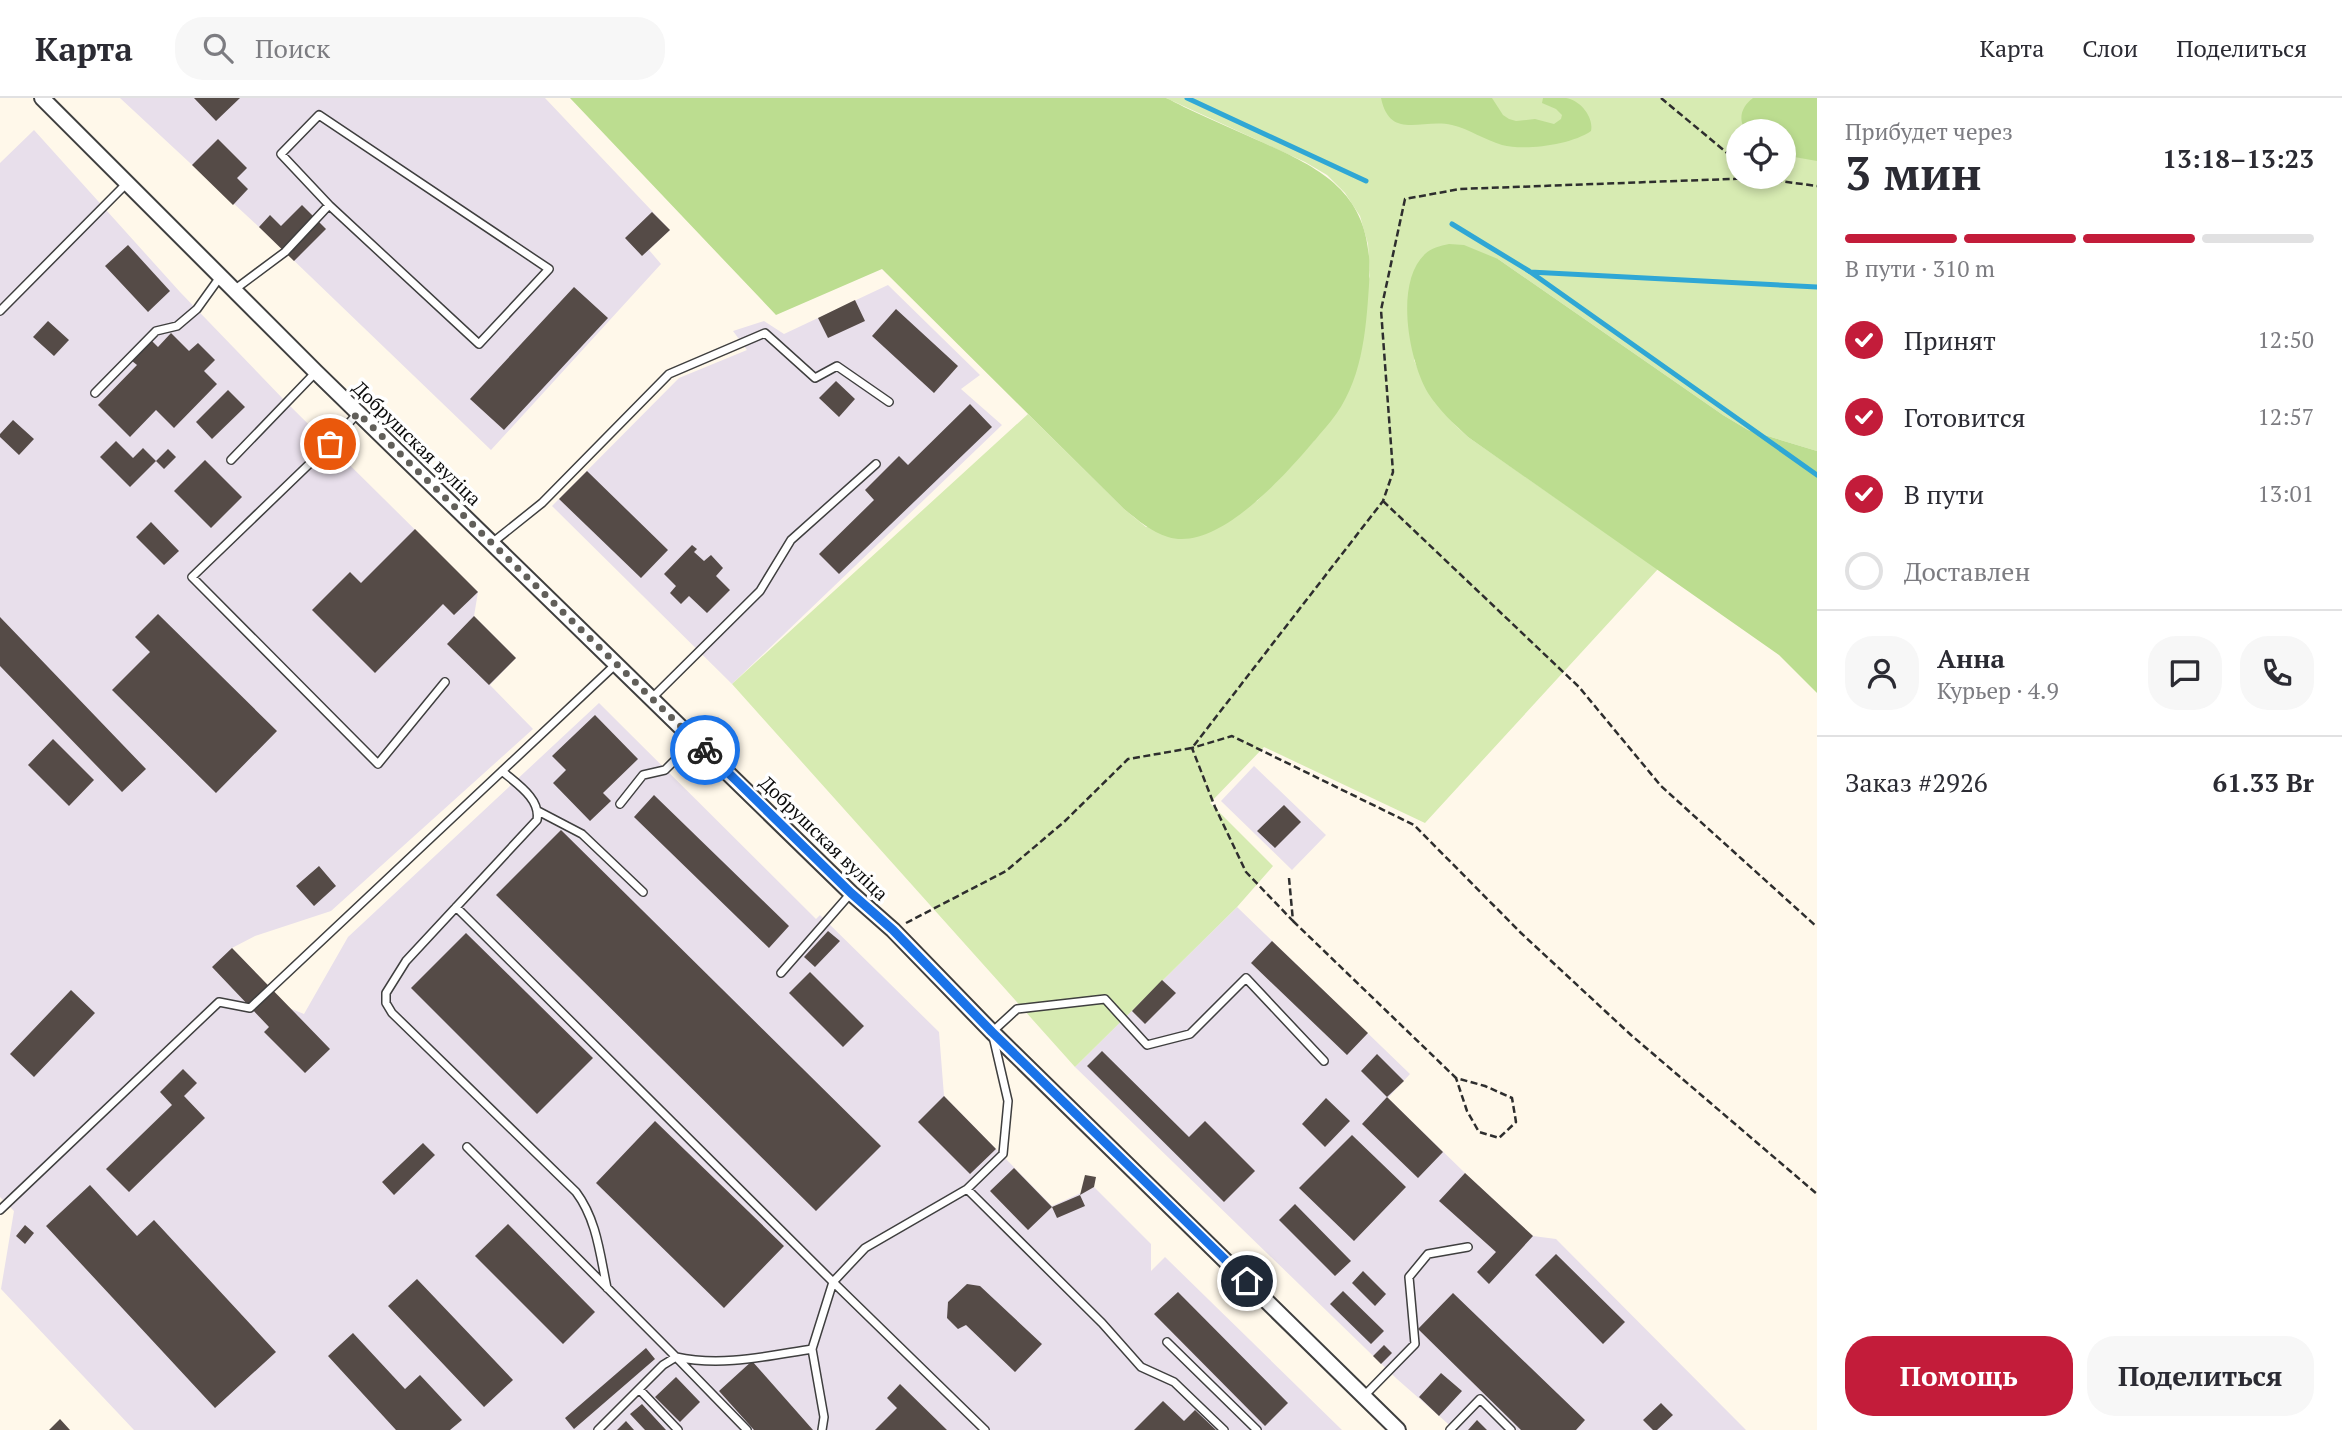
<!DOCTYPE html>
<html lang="ru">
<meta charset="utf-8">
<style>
:root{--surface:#fff;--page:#f7f7f7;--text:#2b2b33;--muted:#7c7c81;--line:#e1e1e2;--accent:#c31c3a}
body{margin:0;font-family:"PT Serif",serif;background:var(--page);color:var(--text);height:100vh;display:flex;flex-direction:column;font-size:26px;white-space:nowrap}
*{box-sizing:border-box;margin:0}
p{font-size:23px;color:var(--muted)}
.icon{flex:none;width:38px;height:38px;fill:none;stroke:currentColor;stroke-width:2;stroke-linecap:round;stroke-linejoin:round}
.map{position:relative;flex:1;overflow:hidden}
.panel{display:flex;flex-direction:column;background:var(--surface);width:525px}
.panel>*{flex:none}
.buttons{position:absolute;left:1726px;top:21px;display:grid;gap:14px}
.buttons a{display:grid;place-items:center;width:70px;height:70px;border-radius:50%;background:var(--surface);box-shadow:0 4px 10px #0003;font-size:35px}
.pin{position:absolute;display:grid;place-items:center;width:60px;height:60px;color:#fff;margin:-30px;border:4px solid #fff;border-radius:50%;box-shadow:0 2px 7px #0007}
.courier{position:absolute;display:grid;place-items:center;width:70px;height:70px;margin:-35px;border:5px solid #1a73e8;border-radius:50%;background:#fff;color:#222;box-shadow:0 2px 9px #0007}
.head em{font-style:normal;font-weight:600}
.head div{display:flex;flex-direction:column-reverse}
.head{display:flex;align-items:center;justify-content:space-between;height:119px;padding:0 28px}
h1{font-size:46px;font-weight:600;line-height:52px}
.bar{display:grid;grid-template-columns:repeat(4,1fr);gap:10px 7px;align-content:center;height:84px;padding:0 28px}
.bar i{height:9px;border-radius:5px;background:var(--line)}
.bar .selected{background:var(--accent)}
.bar p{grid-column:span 4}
.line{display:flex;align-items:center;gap:18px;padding:0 28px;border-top:2px solid var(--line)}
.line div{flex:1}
.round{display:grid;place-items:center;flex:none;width:74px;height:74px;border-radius:28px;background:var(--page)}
ol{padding:0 28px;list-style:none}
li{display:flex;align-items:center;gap:21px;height:77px}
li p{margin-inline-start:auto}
li .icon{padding:7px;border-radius:50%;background:var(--accent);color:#fff;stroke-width:4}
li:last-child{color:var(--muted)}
li i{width:38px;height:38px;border:4px solid var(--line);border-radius:50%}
.button{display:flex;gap:14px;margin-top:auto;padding:14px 28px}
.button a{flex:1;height:80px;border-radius:28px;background:var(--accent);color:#fff;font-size:28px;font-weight:600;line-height:80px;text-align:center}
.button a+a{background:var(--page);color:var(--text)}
header{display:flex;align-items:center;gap:42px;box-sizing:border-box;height:98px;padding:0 35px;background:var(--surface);border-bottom:2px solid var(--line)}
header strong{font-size:33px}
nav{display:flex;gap:38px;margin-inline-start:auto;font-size:24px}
.search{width:490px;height:63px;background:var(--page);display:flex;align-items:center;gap:18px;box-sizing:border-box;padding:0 24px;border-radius:28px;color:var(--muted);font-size:26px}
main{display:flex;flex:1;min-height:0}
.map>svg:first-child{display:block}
</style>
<header>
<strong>Карта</strong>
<div class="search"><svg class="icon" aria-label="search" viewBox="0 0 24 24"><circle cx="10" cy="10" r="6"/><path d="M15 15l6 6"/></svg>Поиск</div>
<nav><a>Карта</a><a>Слои</a><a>Поделиться</a></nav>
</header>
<main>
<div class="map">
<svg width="1817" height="1332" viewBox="0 0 1817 1332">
<rect width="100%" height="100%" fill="#fff8ea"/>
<path fill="#e8dfeb" d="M120,0h425l125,132 -21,20 12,14 -170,186 -232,-223z
M34,32l146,162 106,110 192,190 -4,24 42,42 -26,27 43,44 -202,182 -76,25 -23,12 57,60 15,6 44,-77 251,-234 217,216 4,-4 119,117 5,64 108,110 42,-19 57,57v27l14,-14 177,173h-1208l-133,-141 13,-78 -14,-14v-1034z
M888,187l92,90 -19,14 41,36 -270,259 -180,-178 127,-128 68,-28 -14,-19 31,-10 20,13z
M1254,668l72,69 -34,35 -71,-69z
M1237,809l173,167 -22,24 77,75 68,63 23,3 190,191h-291l-58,-51 -322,-312z"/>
<path fill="#d7ebb2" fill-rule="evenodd" d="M1166,0h651v353l-69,-21 -25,-15 -225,-156 -84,101c14,33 27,53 54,77l190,132 -233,254 -161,-76 -54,56 63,63 -36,41 -162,160 -343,-383 296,-270 96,95 22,18 111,-26 57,-60 56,-165 -2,-32 -8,-28 -15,-23 -18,-18 -22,-13zM1738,33h45v46h-45z"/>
<path fill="#bcdd90" d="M570,0c146,0 292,0 439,0 39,0 78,0 118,0 11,0 28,0 39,0 5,2 12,6 18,9 17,8 35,16 53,24 77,35 139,54 132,154 -3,47 -7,98 -38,136 -32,38 -108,133 -163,116 -17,-5 -30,-17 -44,-28l-242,-240 -106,46z
M1381,0h111l11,17 6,4 7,2 19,-2 19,5 7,-5 1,-4 -6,-6 -14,-6 1,-5c8,0 16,0 23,0 14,2 28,19 25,33 -20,14 -66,20 -89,14 -17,-5 -33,-16 -50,-20 -30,-7 -62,16 -71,-27z
M1753,0h64v63l-34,-6v-24h-37c-9,-12 -4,-25 7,-33z
M1449,146l15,1 34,14 225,156 25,15 69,21v242l-38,-38 -311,-218c-15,-14 -29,-27 -40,-44 -19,-32 -34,-110 -3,-139 6,-6 15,-8 24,-10z"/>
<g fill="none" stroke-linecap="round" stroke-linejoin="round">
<path stroke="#2fa7d5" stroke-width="5" d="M1187,0l179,83
M1452,126l77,47 288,204
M1530,174l287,15"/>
</g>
<path fill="#554b47" d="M194,0h46l-24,23z
M218,41l29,29 -10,10 11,11 -15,16 -41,-40z
M302,107l24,24 -32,32 -35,-34 11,-12 11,11z
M652,114l18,18 -28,26 -17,-18z
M128,147l42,46 -22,21 -43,-46z
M574,189l34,31 -104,112 -34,-31z
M855,202l10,21 -37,17 -10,-20z
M896,211l62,57 -24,27 -62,-57z
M48,223l21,19 -15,16 -21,-19z
M171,235l18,18 9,-8 17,17 -11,11 13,13 -43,44 -18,-18 -26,27 -32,-32 39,-40 -5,-4 20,-20 6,6z
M836,283l19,18 -16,18 -20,-19z
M228,292l17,17 -33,32 -16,-17z
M970,306l22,23 -153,147 -20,-20 55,-54 -9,-10 34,-34 9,9z
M13,322l21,19 -15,16 -19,-18v-3z
M116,343l17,17 10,-10 13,13 -26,26 -30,-30z
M168,351l8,8 -12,12 -8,-8z
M205,362l37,37 -31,31 -37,-37z
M587,373l81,79 -27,28 -82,-79z
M151,424l28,29 -15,14 -28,-28z
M415,431l63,63 -24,23 -11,-11 -68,69 -63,-63 38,-38 11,11z
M692,447l5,4 -3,3 10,9 7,-6 12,13 -7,8 14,14 -23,23 -18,-17 -8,8 -11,-11 6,-7 -12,-12z
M158,516l119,117 -61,62 -104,-103 38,-38 -15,-15z
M474,518l42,42 -27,27 -42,-41z
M0,519l146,152 -24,23 -122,-126z
M595,617l43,44 -35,34 8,8 -21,20 -37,-38 13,-13 -14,-14z
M53,641l41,41 -25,26 -41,-41z
M654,697l135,131 -20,22 -135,-131z
M1284,707l17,17 -26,26 -18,-17z
M561,732l320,316 -65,65 -320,-316z
M319,768l17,20 -22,20 -18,-20z
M828,833l12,10 -25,26 -11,-10z
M466,835l127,125 -56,56 -126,-126z
M1272,843l96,92 -21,22 -96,-92z
M232,850l98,101 -25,24 -41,-41 5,-5 -57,-60z
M810,874l54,54 -21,21 -54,-54z
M1162,882l14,13 -31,31 -13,-13z
M71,892l24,23 -61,64 -24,-23z
M1102,953l87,86 16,-16 50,50 -31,31 -137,-136z
M1377,956l27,27 -17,16 56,55 -25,26 -56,-54 25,-27 -26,-26z
M183,971l14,14 -13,13 21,22 -76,74 -23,-23 66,-64 -12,-13z
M944,998l52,53 -26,25 -52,-52z
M1326,1000l24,23 -25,26 -23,-23z
M655,1023l129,125 -60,62 -128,-125z
M1352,1037l54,52 -52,54 -55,-53z
M423,1045l12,12 -41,40 -12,-13z
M1014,1070l38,39 -24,23 -38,-39z
M1465,1075l68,63 -44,48 -12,-12 19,-20 -57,-51z
M1085,1077l11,2 -2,10 -14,8z
M90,1087l47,51 17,-16 122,132 -61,56 -169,-182z
M1080,1097l5,11 -28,12 -5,-11z
M1295,1106l56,57 -16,15 -56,-56z
M508,1126l87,88 -32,32 -88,-88z
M25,1127l9,8 -9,11 -9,-8z
M1556,1156l69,68 -22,22 -68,-69z
M1363,1173l23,23 -11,12 -23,-23z
M417,1181l96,101 -29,27 -96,-101z
M967,1186l13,2 62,58 -27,28 -49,-47 -8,4 -11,-11 1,-16z
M1343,1193l41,40 -13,13 -41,-40z
M1178,1194l110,111 -23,23 -111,-112z
M1453,1195l132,127 -9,10h-55l-103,-101z
M353,1235l52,56 15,-14 42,45 -12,10h-54l-68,-74z
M1384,1247l8,8 -11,11 -8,-8z
M646,1250l9,11 -81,70 -9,-11z
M752,1263l61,69h-59l-35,-39z
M1441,1275l21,18 -23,25 -20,-19z
M676,1279l24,25 -20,20 -25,-25z
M900,1286l47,46h-72l22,-22 -10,-10z
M1163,1303l21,20 11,-11 21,20h-82z
M1661,1305l12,12 -16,15h-4l-10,-10z
M642,1306l24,26h-21l-15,-16z
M60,1321l10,11h-21z
M1477,1322l10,10h-19z
M626,1323l8,9h-17z"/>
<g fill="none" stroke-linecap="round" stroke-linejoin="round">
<defs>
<path id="lane" d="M234,192l51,-38 44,-47 -48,-51 38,-39 230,154 -70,75 -150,-139
M0,213l127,-128
M95,295l61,-62 21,-5 20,-17 23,-32
M358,315l-28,31 -138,133 186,187 67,-82
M231,362l85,-88
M492,445l50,-40 127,-129 96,-41 50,45 22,-12 52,36
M652,600l108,-107 31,-51 85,-76
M502,673c15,13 39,28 35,49l-131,141 -20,32v10l6,10 184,179c21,28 24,63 31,96
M620,706l23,-29 22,-5 29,-29
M538,713l44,23 61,58
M456,809l377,375 152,148
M781,875l70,-80
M467,1049l209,210c46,10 91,-1 136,-8
M967,1091l135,134 39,44 33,15 50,48
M0,1112l219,-208 31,6 366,-344
M1167,1244l90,88
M639,1291l39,41
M1364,1298l51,-52 -6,-67 19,-23 40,-7
M598,1332l65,-65 13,-8 71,73
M822,1332l2,-13 -12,-68 21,-67 32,-34 102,-59 36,-35 5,-53 -16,-69 25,-23 88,-10 42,46 43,-11 56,-56 78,83
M1450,1332l30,-31 31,31"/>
<path id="street" d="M42,0l274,274 535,521 42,37 99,102 406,398"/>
</defs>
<use href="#lane" stroke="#3f3f3f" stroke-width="10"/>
<use href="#street" stroke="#3f3f3f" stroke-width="18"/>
<path stroke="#2e2e2e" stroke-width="2.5" stroke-dasharray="7 3.5" stroke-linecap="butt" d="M1661,0l77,64
M1383,403l196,186 82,99 156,141
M1289,780l4,43 -47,-49 -31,-65 -23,-59 40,-12 182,89 107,108 110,102 186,159
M1293,823l163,157 29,8 27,12 4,24 -17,16 -20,-6 -12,-21 -11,-33
M906,825l100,-52 58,-49 64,-63 64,-11 191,-247 10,-29 -12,-162 24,-111 55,-10 297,-11 60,8"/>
<use href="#lane" stroke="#fff" stroke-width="7"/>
<use href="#street" stroke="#fff" stroke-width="14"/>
</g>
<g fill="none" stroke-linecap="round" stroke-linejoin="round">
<path stroke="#615f5a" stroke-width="7" stroke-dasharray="0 12.6" d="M330,346l28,-31 347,337"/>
<path stroke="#1a73e8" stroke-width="9" d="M705,652l146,143 42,37 99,102 255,249"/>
</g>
<g text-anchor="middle" stroke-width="7" stroke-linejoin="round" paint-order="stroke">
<g font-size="19" fill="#0c0c0c" stroke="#fff">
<text transform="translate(417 345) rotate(44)" y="7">Добрушская вуліца</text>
<text transform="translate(824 740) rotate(44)" y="7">Добрушская вуліца</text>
</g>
</g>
</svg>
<div class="buttons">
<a><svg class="icon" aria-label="locate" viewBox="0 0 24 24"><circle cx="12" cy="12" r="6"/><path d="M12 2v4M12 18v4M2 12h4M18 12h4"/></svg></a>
</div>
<div class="pin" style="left:330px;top:346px;background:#ea580c"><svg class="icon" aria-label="bag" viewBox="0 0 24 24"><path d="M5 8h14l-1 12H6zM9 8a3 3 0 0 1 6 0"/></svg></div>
<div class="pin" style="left:1247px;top:1183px;background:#1f2937"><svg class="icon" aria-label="home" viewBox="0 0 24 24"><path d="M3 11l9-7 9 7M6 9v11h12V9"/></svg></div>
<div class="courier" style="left:705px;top:652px"><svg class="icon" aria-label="bike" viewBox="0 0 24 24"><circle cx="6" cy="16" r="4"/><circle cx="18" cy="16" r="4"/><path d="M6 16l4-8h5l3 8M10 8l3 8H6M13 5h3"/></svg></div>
</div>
<section class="panel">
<div class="head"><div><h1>3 мин</h1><p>Прибудет через</p></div><em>13:18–13:23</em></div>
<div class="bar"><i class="selected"></i><i class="selected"></i><i class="selected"></i><i></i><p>В пути · 310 m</p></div>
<ol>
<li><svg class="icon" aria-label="check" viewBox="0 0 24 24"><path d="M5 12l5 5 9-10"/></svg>Принят<p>12:50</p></li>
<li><svg class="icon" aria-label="check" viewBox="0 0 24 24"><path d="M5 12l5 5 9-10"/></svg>Готовится<p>12:57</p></li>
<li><svg class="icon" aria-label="check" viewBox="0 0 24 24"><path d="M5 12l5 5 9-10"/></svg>В пути<p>13:01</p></li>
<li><i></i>Доставлен</li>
</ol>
<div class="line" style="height:126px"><a class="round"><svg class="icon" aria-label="person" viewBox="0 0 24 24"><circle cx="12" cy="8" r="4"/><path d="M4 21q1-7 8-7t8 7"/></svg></a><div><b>Анна</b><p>Курьер · 4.9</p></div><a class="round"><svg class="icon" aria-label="chat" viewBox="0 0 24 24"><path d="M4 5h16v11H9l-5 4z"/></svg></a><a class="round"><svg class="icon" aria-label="phone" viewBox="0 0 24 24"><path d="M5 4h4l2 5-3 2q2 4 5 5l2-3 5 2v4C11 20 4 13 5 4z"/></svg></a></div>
<div class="line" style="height:91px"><div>Заказ #2926</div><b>61.33 Br</b></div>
<div class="button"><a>Помощь</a><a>Поделиться</a></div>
</section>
</main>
